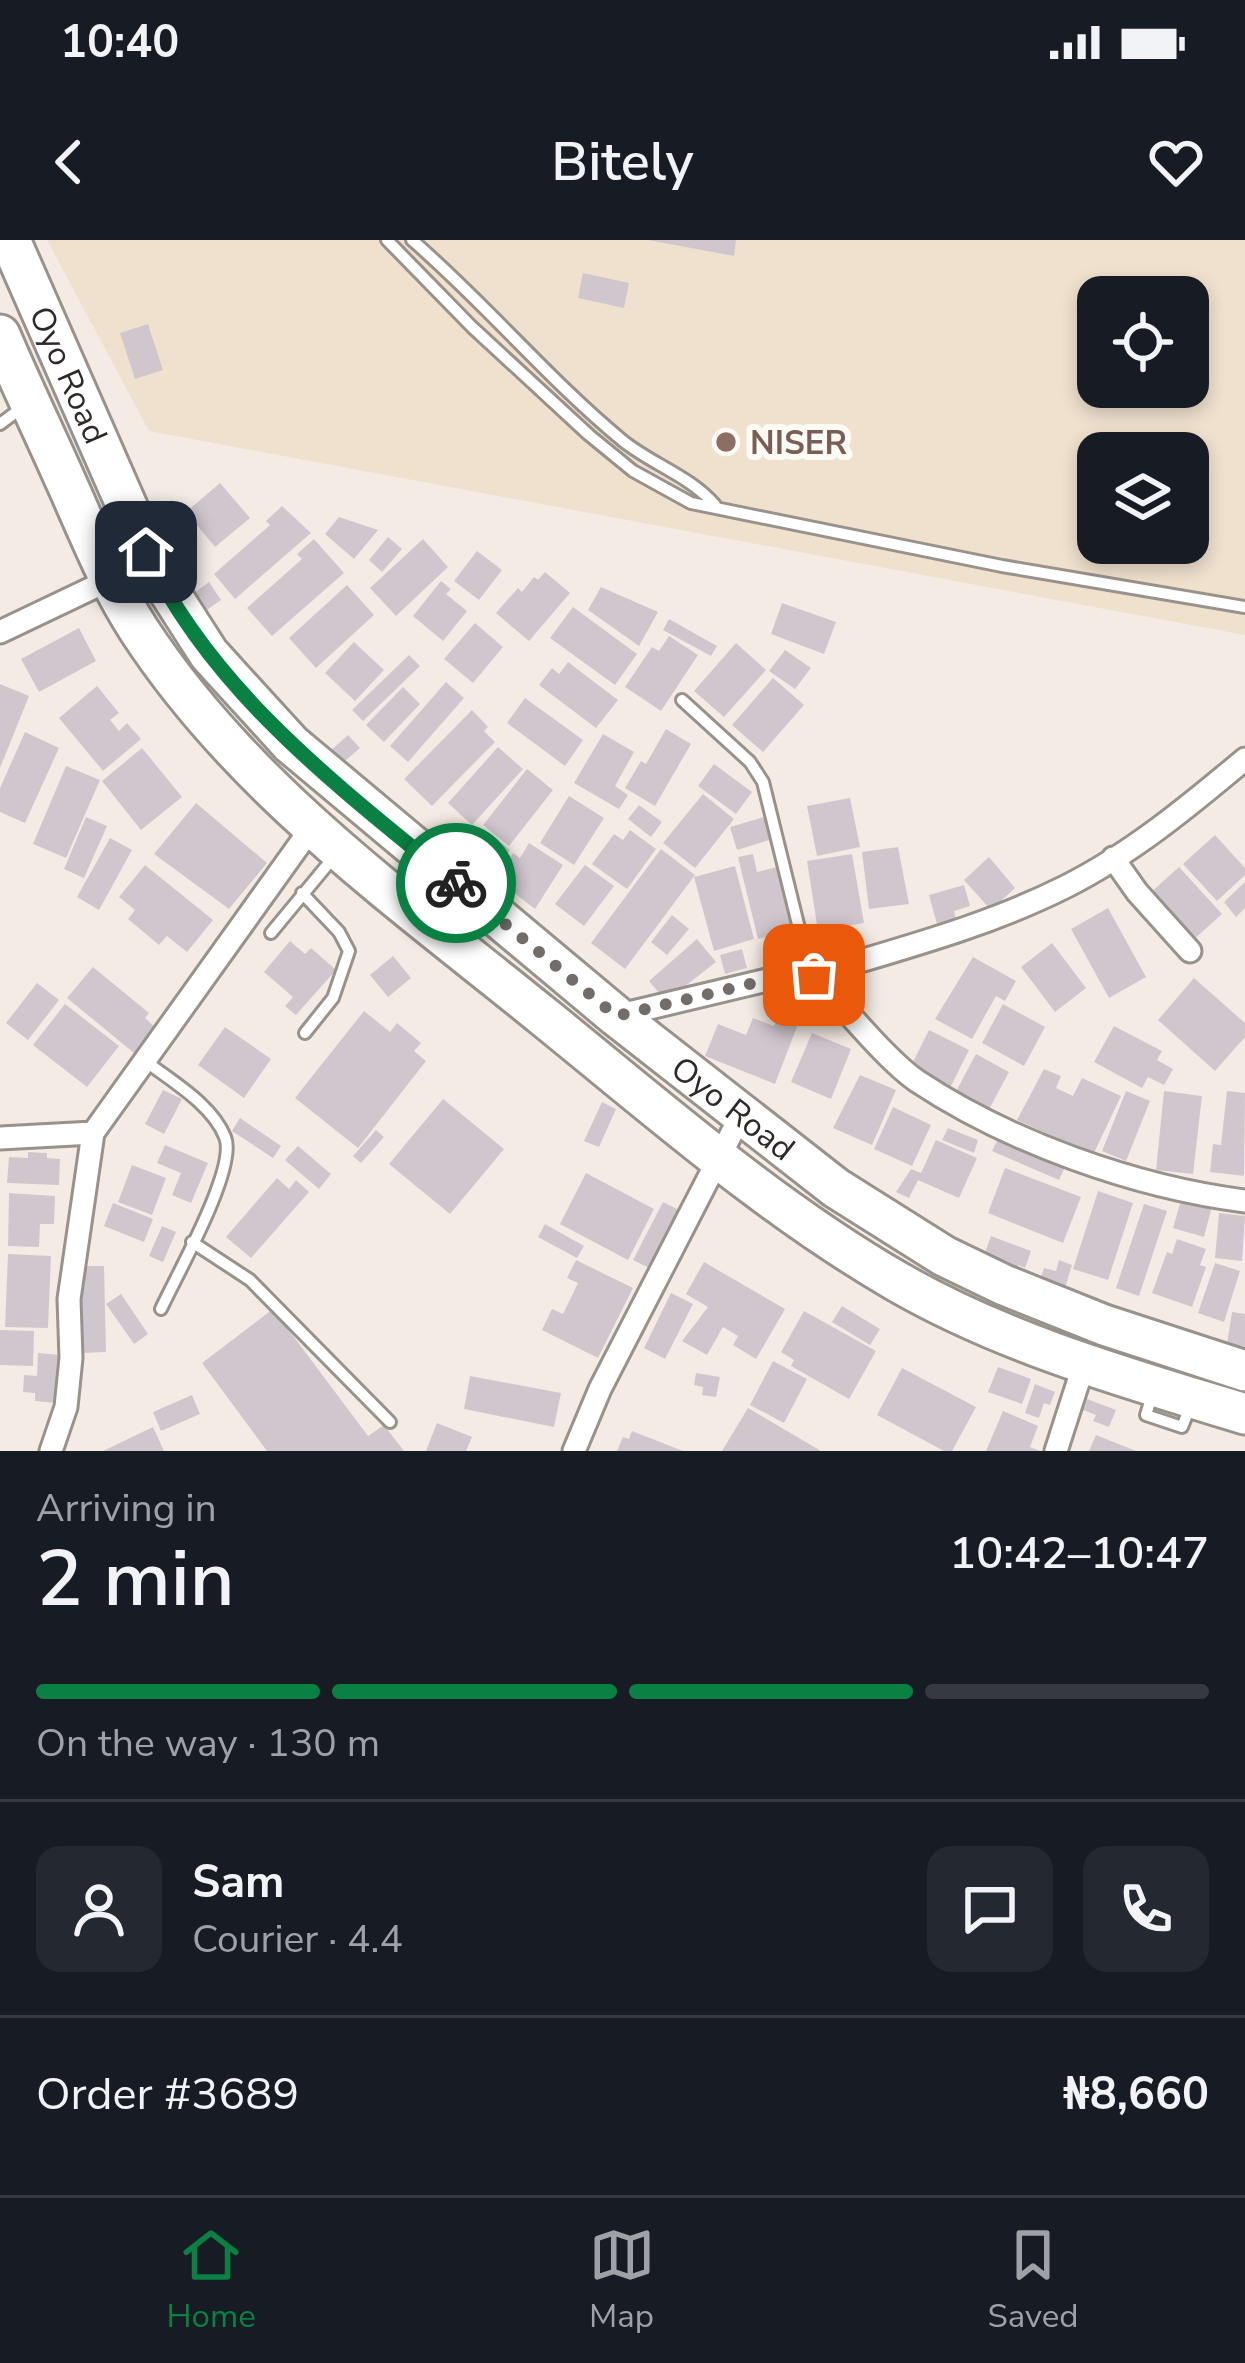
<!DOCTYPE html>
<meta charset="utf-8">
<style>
:root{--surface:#171b24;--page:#242831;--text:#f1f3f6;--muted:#9ea1a6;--line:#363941;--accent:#0b8043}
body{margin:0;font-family:"Nunito Sans",sans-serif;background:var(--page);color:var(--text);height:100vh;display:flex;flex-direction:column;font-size:45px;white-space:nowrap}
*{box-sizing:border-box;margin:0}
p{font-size:39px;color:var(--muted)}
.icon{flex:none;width:66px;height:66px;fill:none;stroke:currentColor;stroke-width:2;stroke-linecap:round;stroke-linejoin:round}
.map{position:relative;height:1211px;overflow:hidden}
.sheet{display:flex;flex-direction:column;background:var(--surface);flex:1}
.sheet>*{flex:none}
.buttons{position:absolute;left:1077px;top:36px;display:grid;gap:24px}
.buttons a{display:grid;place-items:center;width:132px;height:132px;border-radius:24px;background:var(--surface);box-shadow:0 6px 18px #0003;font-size:60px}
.pin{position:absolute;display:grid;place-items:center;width:102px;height:102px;color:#fff;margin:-51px;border-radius:24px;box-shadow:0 6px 18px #0006}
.courier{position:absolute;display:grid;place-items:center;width:120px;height:120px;margin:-60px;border:9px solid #0b8043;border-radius:50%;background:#fff;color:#222;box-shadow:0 3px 15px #0007}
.summary em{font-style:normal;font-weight:600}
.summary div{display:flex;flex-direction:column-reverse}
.summary{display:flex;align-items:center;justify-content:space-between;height:204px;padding:0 36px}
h1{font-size:78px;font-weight:600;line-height:90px}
.bar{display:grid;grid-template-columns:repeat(4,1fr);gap:18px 12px;align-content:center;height:144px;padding:0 36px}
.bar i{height:15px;border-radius:9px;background:var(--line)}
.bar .selected{background:var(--accent)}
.bar p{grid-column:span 4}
.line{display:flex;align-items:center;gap:30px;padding:0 36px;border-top:3px solid var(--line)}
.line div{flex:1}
.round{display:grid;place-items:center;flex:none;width:126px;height:126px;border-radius:24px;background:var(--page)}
.status{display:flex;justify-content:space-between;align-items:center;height:84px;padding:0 60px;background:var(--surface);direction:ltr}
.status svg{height:33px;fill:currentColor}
header{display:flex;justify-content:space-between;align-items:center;height:156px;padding:0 36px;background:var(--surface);font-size:54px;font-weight:600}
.menu{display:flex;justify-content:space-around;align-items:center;height:168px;border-top:3px solid var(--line);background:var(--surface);font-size:33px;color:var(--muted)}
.menu a{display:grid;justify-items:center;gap:6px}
.menu .selected{color:var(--accent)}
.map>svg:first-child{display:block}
</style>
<div class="status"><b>10:40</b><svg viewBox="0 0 49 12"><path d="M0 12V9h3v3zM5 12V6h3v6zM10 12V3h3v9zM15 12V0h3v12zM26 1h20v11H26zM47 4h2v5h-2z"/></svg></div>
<header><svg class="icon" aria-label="back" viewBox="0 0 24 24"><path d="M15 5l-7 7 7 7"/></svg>Bitely<svg class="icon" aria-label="heart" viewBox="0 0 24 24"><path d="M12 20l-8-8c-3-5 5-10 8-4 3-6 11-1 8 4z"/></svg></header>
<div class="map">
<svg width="1245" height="1211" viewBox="0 0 1245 1211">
<rect width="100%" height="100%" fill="#f4ece4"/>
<path fill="#f0e1ce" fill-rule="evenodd" d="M47,0h1198v395l-1096,-204zM1098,57h90v90h-90zM1098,213h90v90h-90z"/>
<path fill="#d0c7ce" d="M648,0h88l-2,16z
M583,33l46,10 -5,25 -46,-10z
M148,84l15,46 -28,9 -15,-46z
M220,243l30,35 -35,29 -29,-35z
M282,266l29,27 -76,66 -21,-25 56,-49 -4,-4z
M339,277l39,13 -24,29 -29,-25z
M388,297l14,12 -20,23 -13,-12z
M314,299l30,34 -72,63 -25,-28 55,-49 -5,-5z
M423,299l25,28 -52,49 -26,-28z
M477,311l25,19 -23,30 -25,-19z
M545,332l25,21 -41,48 -33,-28 22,-25 4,4 12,-15 4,3z
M441,341l10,8 -5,5 21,17 -24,30 -30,-25z
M209,342l12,18 -23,16 -12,-17z
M347,345l27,30 -58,53 -27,-30z
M601,347l57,25 -19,34 -51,-36z
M782,363l54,19 -12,32 -53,-20z
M573,367l64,47 -22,31 -65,-47z
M669,379l48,27 -6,10 -48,-26z
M475,383l28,24 -30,36 -29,-24z
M79,388l17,33 -57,31 -18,-33z
M669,396l29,19 -37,56 -36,-24 27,-40 7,4z
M354,402l30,28 -29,31 -30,-28z
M736,403l30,27 -42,47 -30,-26z
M785,410l26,18 -16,21 -26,-18z
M409,415l11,11 -57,55 -11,-11z
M568,422l50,38 -22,28 -57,-43 13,-17 7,6z
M773,438l31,27 -41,47 -31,-27z
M446,442l18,16 -56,64 -18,-16z
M0,444l29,12 -29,72z
M97,446l22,27 -9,7 9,11 8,-8 14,16 -38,32 -44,-53z
M403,447l17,17 -36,38 -18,-17z
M525,458l58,42 -18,26 -58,-43z
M472,470l16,17 -4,4 11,11 -63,64 -28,-27z
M666,489l25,15 -36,62 -30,-18 16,-27 5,3z
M25,492l34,16 -34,75 -25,-11v-24z
M603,494l31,18 -19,34 13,9 -9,14 -45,-26z
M348,495l12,13 -30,26 -11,-13z
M498,507l25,22 -51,56 -24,-22z
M142,508l40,49 -41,33 -39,-49z
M714,524l38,28 -16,22 -38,-28z
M66,526l34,14 -34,78 -33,-14z
M527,529l26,21 -44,56 -26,-21z
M703,554l31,25 -39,49 -32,-25z
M569,556l35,22 -30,47 -34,-22z
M850,558l10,49 -43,9 -10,-50z
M196,563l71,60 -38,46 -75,-55z
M639,565l23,17 -11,15 -23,-18z
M767,576l6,23 -36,11 -7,-23z
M86,577l21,9 -23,52 -20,-9z
M630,590l26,19 -29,40 -35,-25 22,-30 9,6z
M1215,595l30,33v7l-28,26 -34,-37z
M492,596l18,14 -21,29 -18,-13z
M110,598l22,12 -33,60 -22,-13z
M529,603l34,22 -28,44 -39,-30 17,-26 7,5z
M898,607l11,57 -40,5 -7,-57z
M661,609l34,26 -70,94 -34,-26z
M753,614l4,18 20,-5 15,63 -34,9 -20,-82z
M852,614l12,69 -46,8 -11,-70z
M989,617l26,31 -24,22 -27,-30z
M145,625l68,55 -26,32 -20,-16 -8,9 -31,-26 7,-9 -16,-13z
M585,625l29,21 -30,40 -29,-22z
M735,626l19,73 -40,12 -20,-74z
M1179,627l43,47 -30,27 -43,-47z
M1245,642v26l-9,9 -12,-15z
M964,645l6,21 -16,5 2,8 -19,5 -8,-29z
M1108,668l38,69 -37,21 -38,-69z
M672,675l17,14 -22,26 -16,-13z
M697,699l19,23 -50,39 -17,-20z
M290,701l15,13 6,-6 25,22 -40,45 -11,-9 8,-9 -29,-25z
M1052,703l34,45 -31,24 -34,-45z
M742,709l5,19 -22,6 -5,-19z
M393,716l18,22 -23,19 -18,-22z
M973,717l43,24 -11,20 -9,-5 -24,43 -37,-20z
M93,727l56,46 -4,5 10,9 -21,26 -67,-55z
M1194,738l51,45v14l-30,34 -57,-51z
M37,743l22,17 -31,40 -22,-17z
M65,764l54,42 -32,41 -54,-42z
M1003,764l42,23 -21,39 -42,-23z
M364,771l26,21 7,-9 24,20 -7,8 12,10 -68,87 -63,-50z
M778,776l20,8 -23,60 -70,-28 13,-32 28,11 7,-17 21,8z
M1114,786l48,25 -5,9 16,9 -9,16 -16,-8 -6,11 -48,-26z
M225,787l46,32 -27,39 -46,-33z
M929,790l40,20 -20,40 -40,-20z
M812,793l39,16 -20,50 -40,-17z
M976,814l33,18 -23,43 -33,-18z
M1044,829l17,7 -5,12 17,8 9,-18 39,18 -28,59 -76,-35z
M860,835l36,15 -24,55 -39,-17z
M163,850l19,9 -18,35 -19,-10z
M1126,851l24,10 -24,60 -24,-10z
M1164,851l38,5 -9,78 -37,-4z
M1227,851l18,2 -1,83 -34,-4 3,-28 8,1z
M443,859l61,50 -54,65 -61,-50z
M602,862l14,7 -17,38 -15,-6z
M893,867l38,18 -19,41 -38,-17z
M240,878l41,28 -8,12 -41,-27z
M948,888l30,12 -4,13 -32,-13z
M376,890l8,7 -23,26 -8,-7z
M998,899l67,28 -6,13 -67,-29z
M936,900l41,18 -18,40 -41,-18 -9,18 -13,-6 15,-23 10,4z
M165,905l43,18 -17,40 -19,-8 9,-22 -24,-10z
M298,906l33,28 -12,15 -34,-29z
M28,912l19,1v5l13,1 -1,26 -52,-2 2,-26 19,1z
M132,925l34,13 -14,37 -34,-13z
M1005,928l76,29 -18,46 -75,-30z
M586,933l68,36 -26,51 -68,-36z
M277,938l12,11 7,-9 13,12 -58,66 -25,-21z
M1098,951l35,12 -25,77 -35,-11z
M9,953l46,3 -1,28h-14l-1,23 -31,-1z
M1182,957l30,9 -8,31 -31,-9z
M663,962l22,11 -30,58 -22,-11z
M113,963l40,16 -9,23 -40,-16z
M1144,964l23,7 -28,85 -23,-8z
M1219,973l26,3 -3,45 -27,-3z
M545,984l39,22 -7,12 -39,-21z
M162,986l14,6 -13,30 -14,-6z
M991,996l40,15 -6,17 -7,-3 -3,9 -33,-13z
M1177,999l29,10 -6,16 6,2 -14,40 -40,-14 15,-41 5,2z
M8,1014l43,2 -3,72 -43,-1z
M576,1020l57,28 -35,70 -56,-28 10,-21 11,5 15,-31 -11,-5z
M1059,1020l13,5 -7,23 -25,-8 4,-12 12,3z
M704,1022l81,47 -29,50 -23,-14 5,-9 -15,-9 -16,28 -25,-14 26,-34 -22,-13z
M1215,1023l25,8 -16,51 -26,-9z
M80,1026h24l2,86 -24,1z
M671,1053l22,11 -28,55 -21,-11z
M121,1054l27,40 -14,10 -28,-40z
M842,1066l38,23 -10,16 -38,-23z
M273,1069l95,127 16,-11 20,26h-137l-65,-88z
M804,1071l72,40 -27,48 -58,-33 3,-6 -13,-8z
M1232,1072l13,2v33l-18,-3z
M0,1090l34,1 -1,35 -33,-1z
M38,1113l22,2 -4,48 -21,-2v-8l-12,-1 1,-17 13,1z
M773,1121l34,18 -23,44 -34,-18z
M998,1127l33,12 -9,25 -34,-12z
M902,1128l74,39 -24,44h-8l-67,-36z
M696,1133l24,4 -4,20 -14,-2 1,-8 -9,-2z
M470,1136l91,17 -7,34 -90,-18z
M1035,1144l20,8 -5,13 -6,-2 -5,15 -14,-5z
M192,1155l8,19 -39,17 -8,-19z
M1087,1159l29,11 -7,17 -16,-6 3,-6 -13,-5z
M748,1168l73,43h-99z
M1003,1171l35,15 -8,21 10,4h-54z
M437,1183l35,14 -6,14h-40z
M153,1187l11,24h-61z
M632,1191l51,20h-66l6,-14 6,2z
M1096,1195l40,16h-47z"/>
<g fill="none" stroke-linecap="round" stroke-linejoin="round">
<defs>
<path id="lane" d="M387,0l85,87 117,108 44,36 58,32 311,63 243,41
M412,0c74,64 136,139 211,201 30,24 67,35 92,64
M0,184l23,-17
M682,460l68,62 13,20 46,187
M302,653l37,39 10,19 -16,47 -28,35
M271,693l62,-75
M144,820c27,21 68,44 81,77 13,31 -49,139 -64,172
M192,1002l58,38 140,142
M1153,1152l-7,23 36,12 8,-20"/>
<path id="street" d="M0,392l109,-52 37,-28
M1113,618l24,34 53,59
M813,735c28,28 73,85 104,106 92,61 218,106 328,120
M616,776l193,-46 4,5c86,-26 172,-48 252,-88 66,-33 124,-81 180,-128
M0,898l93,-5 219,-306
M51,1211l15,-44 5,-49 -2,-59 24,-166
M574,1211l26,-62 141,-274
M1056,1211l28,-87"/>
<g id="highway">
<path id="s1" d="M10,0l144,328 55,86 82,90 325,272 220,172 108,68 60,29 100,40 141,46"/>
<path d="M0,95c21,50 45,99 67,149 22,49 42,100 72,146 103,158 260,269 404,386 115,93 227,192 355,266 108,62 229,96 347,132"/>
</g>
</defs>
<use href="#lane" stroke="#99928b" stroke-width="16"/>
<use href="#street" stroke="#99928b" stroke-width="27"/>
<use href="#highway" stroke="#99928b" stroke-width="45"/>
<use href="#lane" stroke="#fff" stroke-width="10"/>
<use href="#street" stroke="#fff" stroke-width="21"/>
<use href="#highway" stroke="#fff" stroke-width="39"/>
</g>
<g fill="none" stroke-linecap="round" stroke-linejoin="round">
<path stroke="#726d69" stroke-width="12" stroke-dasharray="0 21.6" d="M456,643l160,133 193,-46 5,5"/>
<path stroke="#0b8043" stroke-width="15" d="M146,312c66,140 193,235 310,331"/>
</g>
<circle fill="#8d6e63" stroke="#fefaf5" stroke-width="4.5" cx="726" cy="202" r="12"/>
<g text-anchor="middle" stroke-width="12" stroke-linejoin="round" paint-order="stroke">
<g font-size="33" fill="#2c2927" stroke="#fefaf5">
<text dy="12" stroke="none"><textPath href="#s1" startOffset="147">Oyo Road</textPath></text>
<text dy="12" stroke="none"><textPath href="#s1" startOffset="1155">Oyo Road</textPath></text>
</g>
<g font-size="33" font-weight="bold" fill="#785e54" stroke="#fefaf5" text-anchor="start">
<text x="750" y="214">NISER</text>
</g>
</g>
</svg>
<div class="buttons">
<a><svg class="icon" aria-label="locate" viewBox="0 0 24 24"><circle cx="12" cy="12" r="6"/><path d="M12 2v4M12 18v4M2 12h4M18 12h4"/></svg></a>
<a><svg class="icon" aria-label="layers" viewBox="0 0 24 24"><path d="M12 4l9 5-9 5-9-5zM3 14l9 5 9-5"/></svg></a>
</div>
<div class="pin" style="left:814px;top:735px;background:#ea580c"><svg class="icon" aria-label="bag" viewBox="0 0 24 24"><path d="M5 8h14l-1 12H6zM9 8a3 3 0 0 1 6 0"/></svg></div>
<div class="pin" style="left:146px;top:312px;background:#1f2937"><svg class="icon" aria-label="home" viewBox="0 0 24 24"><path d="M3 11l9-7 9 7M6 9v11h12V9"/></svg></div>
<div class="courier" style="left:456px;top:643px"><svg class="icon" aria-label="bike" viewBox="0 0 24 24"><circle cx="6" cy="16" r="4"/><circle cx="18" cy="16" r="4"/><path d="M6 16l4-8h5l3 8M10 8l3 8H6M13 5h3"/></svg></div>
</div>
<section class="sheet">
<div class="summary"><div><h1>2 min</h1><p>Arriving in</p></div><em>10:42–10:47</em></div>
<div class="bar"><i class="selected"></i><i class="selected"></i><i class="selected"></i><i></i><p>On the way · 130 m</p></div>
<div class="line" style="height:216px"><a class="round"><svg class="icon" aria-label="person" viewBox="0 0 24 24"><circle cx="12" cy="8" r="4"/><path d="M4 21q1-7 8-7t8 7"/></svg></a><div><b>Sam</b><p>Courier · 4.4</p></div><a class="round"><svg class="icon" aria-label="chat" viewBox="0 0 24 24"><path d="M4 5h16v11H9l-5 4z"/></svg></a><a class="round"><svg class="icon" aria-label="phone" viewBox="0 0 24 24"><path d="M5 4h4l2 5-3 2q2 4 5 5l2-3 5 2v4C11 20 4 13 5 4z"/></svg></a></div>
<div class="line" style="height:156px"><div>Order #3689</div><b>₦8,660</b></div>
</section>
<nav class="menu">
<a class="selected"><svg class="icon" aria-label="home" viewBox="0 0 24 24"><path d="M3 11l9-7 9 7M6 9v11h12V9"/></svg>Home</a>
<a><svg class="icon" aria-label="map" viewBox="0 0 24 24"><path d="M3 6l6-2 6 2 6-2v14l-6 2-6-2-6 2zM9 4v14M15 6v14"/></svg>Map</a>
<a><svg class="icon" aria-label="saved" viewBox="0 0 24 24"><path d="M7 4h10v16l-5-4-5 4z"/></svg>Saved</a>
</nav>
